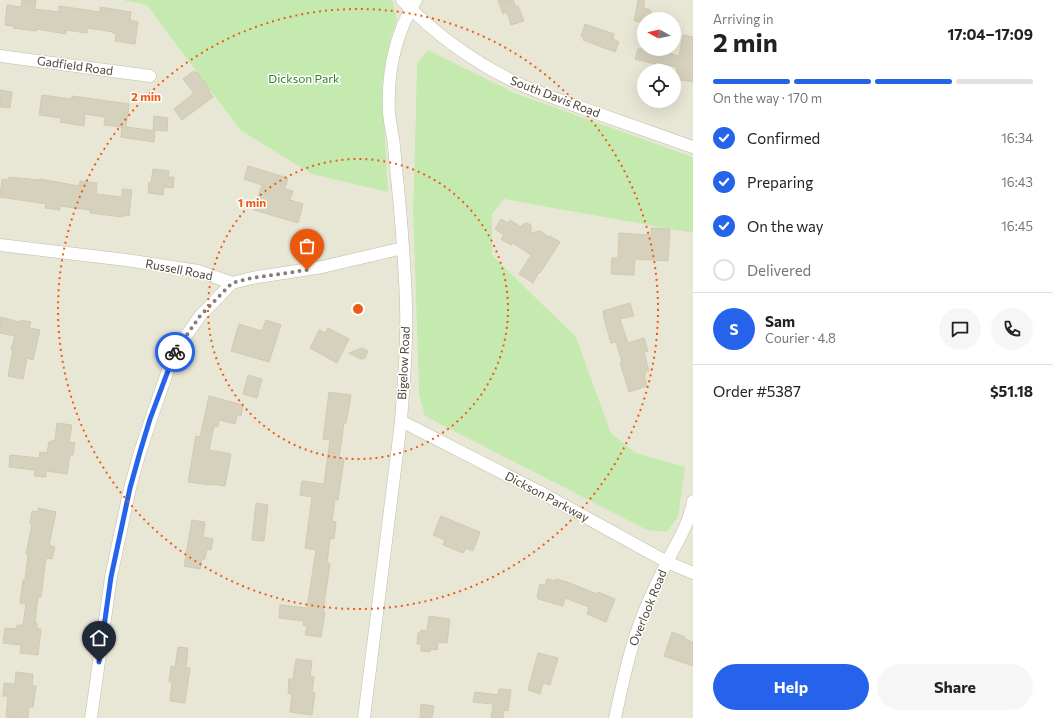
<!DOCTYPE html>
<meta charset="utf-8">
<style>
:root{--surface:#fff;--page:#f6f6f6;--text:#222;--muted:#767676;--line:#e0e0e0;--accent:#2563eb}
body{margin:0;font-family:Commissioner,sans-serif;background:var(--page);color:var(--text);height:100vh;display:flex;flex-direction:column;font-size:15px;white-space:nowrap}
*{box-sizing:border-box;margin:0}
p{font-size:13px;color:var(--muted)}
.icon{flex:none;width:22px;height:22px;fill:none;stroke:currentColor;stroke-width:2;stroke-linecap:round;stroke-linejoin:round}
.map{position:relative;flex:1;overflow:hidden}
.panel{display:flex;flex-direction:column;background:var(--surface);width:360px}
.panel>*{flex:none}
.needle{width:26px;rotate:278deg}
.fabs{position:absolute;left:637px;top:12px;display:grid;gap:8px}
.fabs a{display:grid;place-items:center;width:44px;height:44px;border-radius:50%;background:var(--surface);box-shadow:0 4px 16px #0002;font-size:20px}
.pin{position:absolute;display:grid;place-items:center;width:34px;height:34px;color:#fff;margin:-41px -17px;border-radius:50% 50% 50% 0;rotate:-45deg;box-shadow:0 0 4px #0007}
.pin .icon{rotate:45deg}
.courier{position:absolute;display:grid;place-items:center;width:40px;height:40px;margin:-20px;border:3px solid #2563eb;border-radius:50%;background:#fff;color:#222;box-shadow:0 1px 5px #0007}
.head em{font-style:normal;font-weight:700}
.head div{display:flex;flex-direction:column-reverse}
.head{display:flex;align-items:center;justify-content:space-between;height:68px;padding:0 20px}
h1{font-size:26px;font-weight:700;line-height:30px}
.bar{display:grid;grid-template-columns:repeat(4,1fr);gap:6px 4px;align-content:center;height:48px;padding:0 20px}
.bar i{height:5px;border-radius:3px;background:var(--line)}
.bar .selected{background:var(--accent)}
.bar p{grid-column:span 4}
.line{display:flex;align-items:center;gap:10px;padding:0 20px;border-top:1px solid var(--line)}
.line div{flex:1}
.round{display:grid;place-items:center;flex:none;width:42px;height:42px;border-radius:21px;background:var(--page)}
ol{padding:0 20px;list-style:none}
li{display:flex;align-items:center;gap:12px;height:44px}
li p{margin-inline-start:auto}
li .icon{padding:4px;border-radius:50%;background:var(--accent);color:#fff;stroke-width:4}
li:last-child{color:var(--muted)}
li i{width:22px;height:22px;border:2px solid var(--line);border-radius:50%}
.cta{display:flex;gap:8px;margin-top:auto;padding:8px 20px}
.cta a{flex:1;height:46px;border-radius:24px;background:var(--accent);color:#fff;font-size:16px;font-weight:700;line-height:46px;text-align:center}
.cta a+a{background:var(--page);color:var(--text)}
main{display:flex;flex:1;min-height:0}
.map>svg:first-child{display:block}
</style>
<main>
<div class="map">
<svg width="693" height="718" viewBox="0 0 693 718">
<rect width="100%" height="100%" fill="#f4f3e8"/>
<path fill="#e8e6d5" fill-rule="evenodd" d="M0,0h122l25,5 93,125 147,62 -5,-108 9,-47 6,-17 -4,-18 -3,-2h303v157l-178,-64 -87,-43 -11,13 -4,146 6,185 266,73 -49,-14 -25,-20 -35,-96 -84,-82v-41l12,-16 189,35v485h-693zM644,19h30v30h-30zM644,71h30v30h-30z"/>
<path fill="#c5eaaf" d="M122,0h268l3,2 4,18 -6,17 -9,47 6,108 -76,-18 -72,-44 -93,-125z
M428,50l87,43 178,64v76l-189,-34 -12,15v41l84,82 35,96 25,20 49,14 -7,50 -11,15 -20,-2 -222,-114 -6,-22 -6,-185 4,-146z"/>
<path fill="#d6d1bc" stroke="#d1caaf" d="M22,0h14l-1,9 24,3v-6l41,6v-5l31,5 -1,8 8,2 -3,22 -20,-3 1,-7 -3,-1v-1l-25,-4 -1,5 -21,-3v4l-29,-5 -1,2 -23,-3 1,-2 -9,-1 2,-20 14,2z
M498,0h15l3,7 2,-1 6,15 -13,4 -4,-13 -4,2z
M638,0h6v8l7,2 -2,9h-5v4l-10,-2z
M585,24l29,10 -1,5 6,3 -4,10 -32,-12 1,-3 -3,-1z
M683,35l10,2v45l-18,-3 2,-12 -21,-5 -1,2 -20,-5 3,-10h21l-1,1 21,6z
M194,71l1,2 2,-1 13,18 -1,1 4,6 -31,23 -8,-11 20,-16 -11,-14z
M0,90l12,2 -2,16 -10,-1z
M42,95l30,4v-3l57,8 -3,23 29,4 -1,11 -33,-5 1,-10 -18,-2 1,-8 -20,-3 -1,12 -24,-4 1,-4 -22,-3z
M154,116l14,2 -1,13 -14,-1z
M248,166l40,12 -3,11 8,2 -3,9 13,4 -5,19 -44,-13 8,-25 -18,-6z
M153,169l16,2 -1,6h6l-1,11 -9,-1 -1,8 -15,-2 1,-11 2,1z
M9,177l31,3v-1l39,7 1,-5 17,2 -1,11 26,3v-8l10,1 -3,26 -6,-1v2l-33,-4v-3l-30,-4v4l-15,-2 1,-4 -46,-7 2,-18 7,1z
M501,219l7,4 2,-3 11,7 2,-3 4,-1 4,2v8l9,-2 9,6 1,-1 10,6 -20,31 -1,-1 -6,11 -14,-9 12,-19 -18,-12 -2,2 -10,-6 3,-4 -9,-6z
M651,228l19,1 -2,32 -33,-2 -1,16 -23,-1 1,-16h6l1,-25 32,2z
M630,303l4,13 -14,3 8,24 16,-5 4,13 -4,1 5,19h-4l1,3h-2l3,12 -18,6 -9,-29 2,-1 -6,-20 -5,1 -8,-28h1l-1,-4z
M0,317l20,5 1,-2 10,2 -2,6 11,2 -7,30 -6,-2 -4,21 -15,-3 4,-21 1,-5 -2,-1 4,-13 -15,-3z
M266,320l15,5 -12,37 -38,-11 8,-27 23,7z
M328,328l21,11 -12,24 -27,-15 9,-18 6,3z
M362,348l6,3 -3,7 -4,1 -12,-6z
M248,375l14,4 -5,19 -14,-4z
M329,392l22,3 -5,28h-2l-5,35 5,1 -6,41h-3l-3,21 4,1 -2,17 -4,-1 -3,25 3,1 -7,47 2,1 -4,25 -16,-2 2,-9 -4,-1 1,-4 -25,-3 1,-13 27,3 9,-58 -11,-2 7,-51 -12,-2 2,-14 22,3 6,-44 -7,-1z
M209,396l34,9 -2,11 -4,-1 -2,9 -16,-4 -1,7 -4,-1 -5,24 22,4 -6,32 -14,-2v1l-23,-3 8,-46 4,1z
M57,423l15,2 -3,17 6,1 -2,12h-3l-3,19 -21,-3v6l-12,-1 1,-6 -26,-3 1,-12 29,3 1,-6 7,1 2,-11 6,-2z
M256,503l12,2 -4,36 -12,-1z
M38,508l18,4 -7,33 6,2 -3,12 -6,-1 -5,39h-3l-3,26h2v6h4l-3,26 -18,-2 1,-8 -18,-2 2,-15 12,1v-4h6l3,-21 -6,-1 3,-23h2l3,-26h-2l6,-30 -2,-1 2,-12 6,1z
M441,516l39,16 -7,19 -7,-3 -3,5 -20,-8 2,-5 -12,-5z
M192,520l13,2 -2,15 10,2 -2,11 -4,-1 -2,10h-3l-2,10 -16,-3z
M547,579l9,2v-2l11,3 30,12 1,-2 17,7 -9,23 -19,-8 2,-7 -24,-9 -2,8 -25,-7v-2h-1l3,-13 5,1z
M429,616l21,3 -3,24 -9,-1 -1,8 -6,-1 -1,3 -9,-1v-7h-4l1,-11h2l1,-3 6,1z
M672,632l13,5v2l8,3v24l-29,-10z
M178,647l10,1 -2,20h4l-5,35 -15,-2 2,-19h-3l2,-16 4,1z
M538,653l20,5 -8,27 -7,-2 -3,11 -12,-4z
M296,659l16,2 -2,15 4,1 -2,16h3l-3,22 -22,-3 2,-18 -4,-1 1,-14h4z
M16,672l17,2 -1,12h4l-3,21h-4l-1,11 -22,-1 2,-21h-5l1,-13 11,1z
M499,689l12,1 -3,21 -4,-1 -1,8h-12l2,-14 -20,-2 2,-10 23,3z
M421,704l13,2 -2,12h-12z"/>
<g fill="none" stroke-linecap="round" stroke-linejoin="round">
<defs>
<path id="street" d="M402,0c31,32 69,60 109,80 24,12 49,20 74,29 36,13 72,25 108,38
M0,56l150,20
M0,245l126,15 72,11 34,12 20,-5 70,-11 81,-19
M401,421l139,71 127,70 26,11
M91,718l20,-141 19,-89 10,-36 11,-33 23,-66 26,-37 32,-33
M364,718l37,-297c2,-30 5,-59 5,-88 1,-28 -1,-57 -3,-85 -2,-34 -6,-68 -9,-102 -1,-11 -4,-22 -5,-33 -2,-40 6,-79 27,-113
M615,718c9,-41 17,-81 35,-120 6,-14 14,-29 21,-44 9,-16 19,-34 22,-53"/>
</defs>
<use href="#street" stroke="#c0bcaa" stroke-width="13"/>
<use href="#street" stroke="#fff" stroke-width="12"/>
</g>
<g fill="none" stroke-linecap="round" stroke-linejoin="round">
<path stroke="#848174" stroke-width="4" stroke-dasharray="0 7.2" d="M175,352l25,-36 32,-33 20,-5 55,-8"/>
<path stroke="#2563eb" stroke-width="5" d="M99,662l12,-85 19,-89 10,-36 10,-33 25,-67"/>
</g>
<g fill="none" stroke="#ed5c17" stroke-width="2" stroke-dasharray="2 4">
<circle cx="358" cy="309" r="150"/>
<circle cx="358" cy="309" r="300"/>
</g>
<g text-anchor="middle" stroke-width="3" stroke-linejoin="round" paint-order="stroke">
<g font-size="12" fill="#484436" stroke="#fff">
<text transform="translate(75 66) rotate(8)" y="4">Gadfield Road</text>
<text transform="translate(555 97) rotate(21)" y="4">South Davis Road</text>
<text transform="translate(179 270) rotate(11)" y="4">Russell Road</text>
<text transform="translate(404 363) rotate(-87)" y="4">Bigelow Road</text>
<text transform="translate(547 497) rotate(28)" y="4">Dickson Parkway</text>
<text transform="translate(648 608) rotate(-68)" y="4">Overlook Road</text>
</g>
<g font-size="12" fill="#387c27" stroke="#fff">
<text x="304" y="83">Dickson Park</text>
</g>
</g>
<circle cx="358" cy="309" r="6" fill="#ed5c17" stroke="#fff" stroke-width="2"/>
<g font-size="12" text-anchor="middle" font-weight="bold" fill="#ed5c17" stroke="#fff" stroke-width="3" stroke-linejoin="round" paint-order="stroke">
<text x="146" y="101">2 min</text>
<text x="252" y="207">1 min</text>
</g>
</svg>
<div class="fabs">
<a><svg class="needle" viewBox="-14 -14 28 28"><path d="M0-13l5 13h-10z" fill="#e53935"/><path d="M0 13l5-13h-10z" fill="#767676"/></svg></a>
<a><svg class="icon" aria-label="locate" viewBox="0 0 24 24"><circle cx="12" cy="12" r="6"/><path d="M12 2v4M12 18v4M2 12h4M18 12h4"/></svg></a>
</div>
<div class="pin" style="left:307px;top:270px;background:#ea580c"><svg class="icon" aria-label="bag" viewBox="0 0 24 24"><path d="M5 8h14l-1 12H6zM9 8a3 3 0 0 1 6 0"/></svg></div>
<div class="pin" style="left:99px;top:662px;background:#1f2937"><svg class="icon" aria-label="home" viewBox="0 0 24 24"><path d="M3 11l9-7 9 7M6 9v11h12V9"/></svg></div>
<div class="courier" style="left:175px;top:352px"><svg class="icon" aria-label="bike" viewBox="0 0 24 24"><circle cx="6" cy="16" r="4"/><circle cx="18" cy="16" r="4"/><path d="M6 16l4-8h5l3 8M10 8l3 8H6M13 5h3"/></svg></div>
</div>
<section class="panel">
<div class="head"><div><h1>2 min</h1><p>Arriving in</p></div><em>17:04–17:09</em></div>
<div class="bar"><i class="selected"></i><i class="selected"></i><i class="selected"></i><i></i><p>On the way · 170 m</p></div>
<ol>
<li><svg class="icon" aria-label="check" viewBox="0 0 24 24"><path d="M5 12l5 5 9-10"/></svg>Confirmed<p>16:34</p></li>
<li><svg class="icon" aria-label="check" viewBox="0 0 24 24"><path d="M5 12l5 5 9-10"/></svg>Preparing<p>16:43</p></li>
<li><svg class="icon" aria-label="check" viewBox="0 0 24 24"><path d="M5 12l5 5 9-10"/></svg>On the way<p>16:45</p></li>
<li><i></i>Delivered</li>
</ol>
<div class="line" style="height:72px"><b class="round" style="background:var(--accent);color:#fff">S</b><div><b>Sam</b><p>Courier · 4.8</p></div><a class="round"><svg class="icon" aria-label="chat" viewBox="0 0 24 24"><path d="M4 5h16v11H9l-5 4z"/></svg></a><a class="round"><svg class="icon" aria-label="phone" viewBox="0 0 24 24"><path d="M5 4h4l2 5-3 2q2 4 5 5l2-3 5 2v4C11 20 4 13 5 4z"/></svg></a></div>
<div class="line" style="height:52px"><div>Order #5387</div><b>$51.18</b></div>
<div class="cta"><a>Help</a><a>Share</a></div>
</section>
</main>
